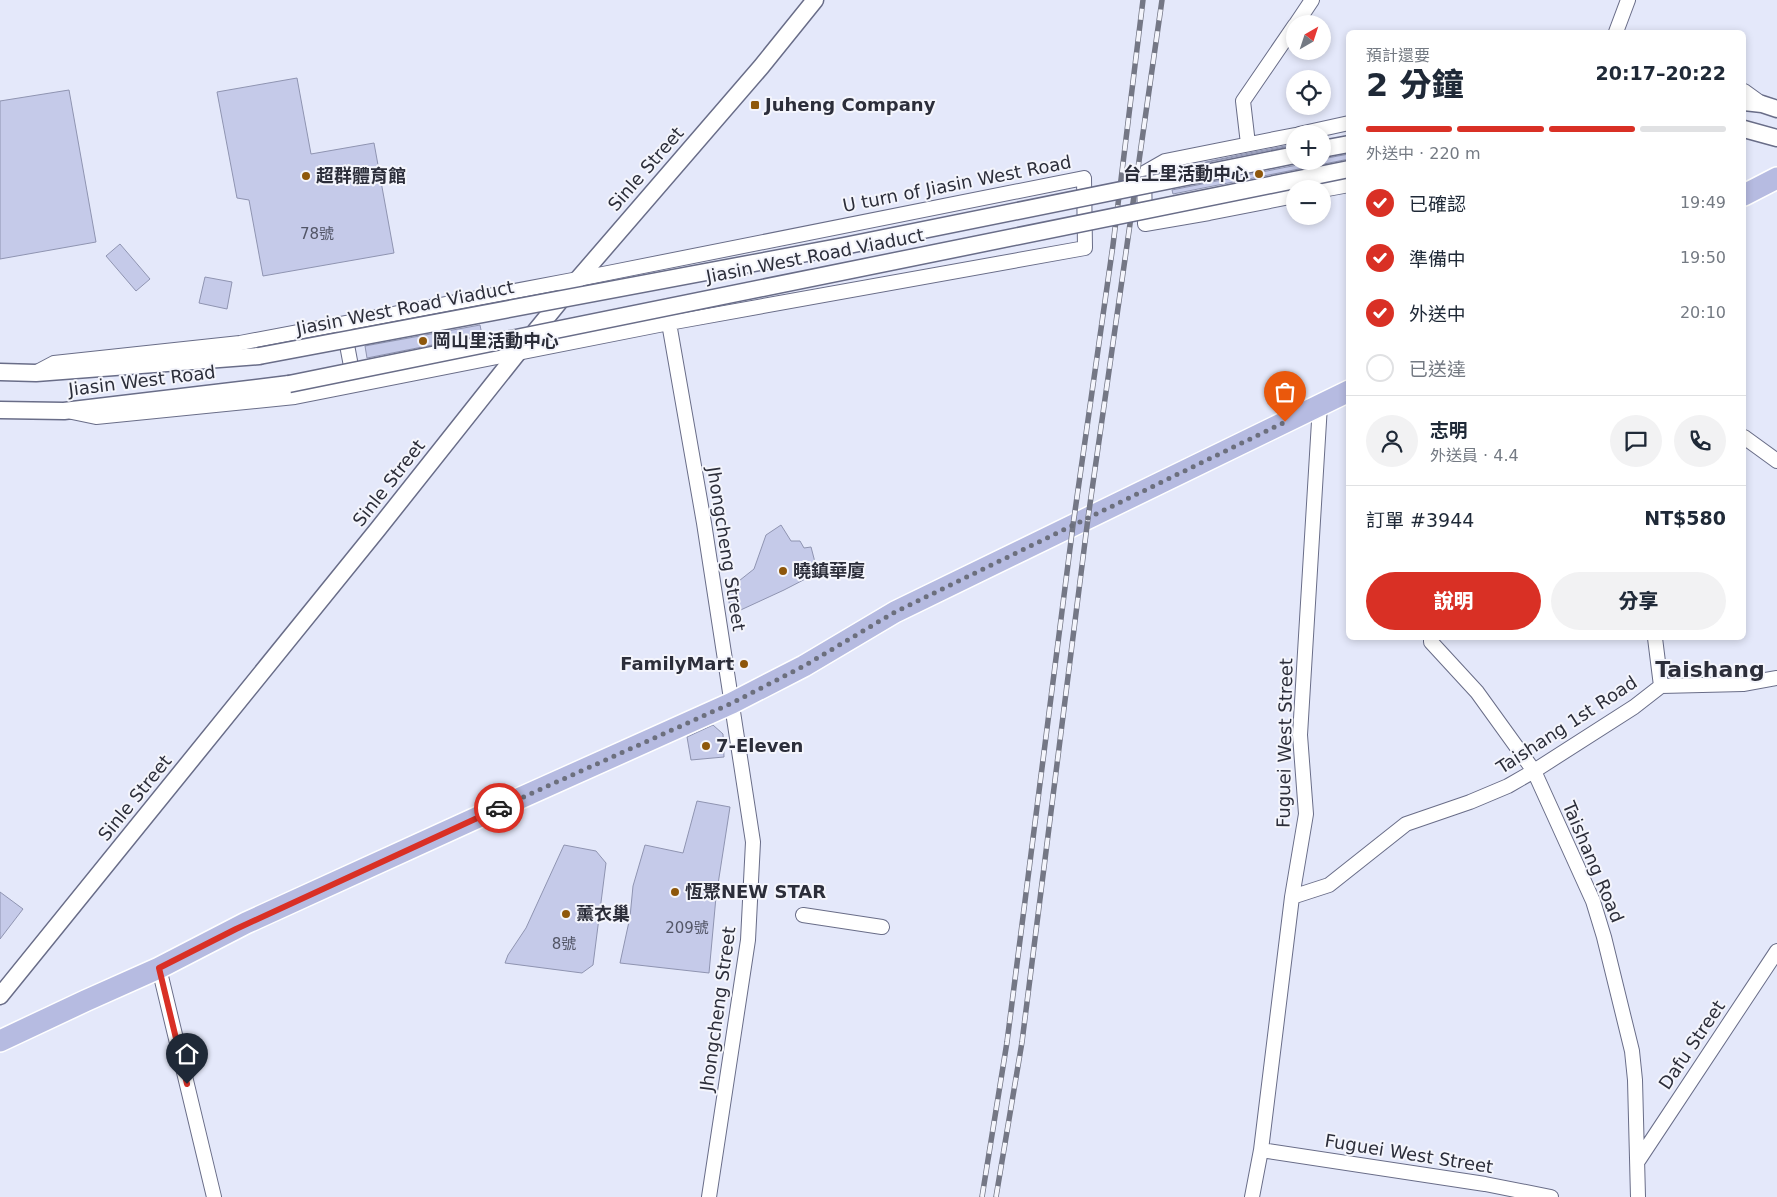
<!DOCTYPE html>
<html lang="zh-TW">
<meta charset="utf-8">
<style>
:root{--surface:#fff;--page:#f2f2f3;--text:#1f2937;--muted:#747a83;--line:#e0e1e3;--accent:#d93025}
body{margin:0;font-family:"DejaVu Sans","Noto Sans TC",sans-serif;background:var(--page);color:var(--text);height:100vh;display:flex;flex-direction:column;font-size:19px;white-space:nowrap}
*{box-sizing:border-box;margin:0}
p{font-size:16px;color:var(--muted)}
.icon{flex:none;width:28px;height:28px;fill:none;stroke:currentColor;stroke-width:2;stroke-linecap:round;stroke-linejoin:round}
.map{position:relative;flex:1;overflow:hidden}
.drawer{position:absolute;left:1346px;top:30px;width:400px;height:610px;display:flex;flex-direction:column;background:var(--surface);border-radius:8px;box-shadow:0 2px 8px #0003}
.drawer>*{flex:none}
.needle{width:32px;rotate:39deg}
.tools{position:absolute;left:1286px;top:15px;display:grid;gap:10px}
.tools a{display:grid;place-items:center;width:45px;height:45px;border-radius:50%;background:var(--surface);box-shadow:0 2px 8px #0003;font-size:25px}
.pin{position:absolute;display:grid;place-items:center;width:42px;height:42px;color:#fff;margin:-51px -21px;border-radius:50% 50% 50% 0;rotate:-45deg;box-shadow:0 0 5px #0007}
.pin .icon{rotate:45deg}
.courier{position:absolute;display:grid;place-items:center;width:50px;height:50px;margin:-25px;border:4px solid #d93025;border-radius:50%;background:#fff;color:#222;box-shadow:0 1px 6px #0007}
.head em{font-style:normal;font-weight:800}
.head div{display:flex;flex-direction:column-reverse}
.head{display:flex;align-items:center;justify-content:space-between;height:85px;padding:0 20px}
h1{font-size:32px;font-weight:800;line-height:38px}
.bar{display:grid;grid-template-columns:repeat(4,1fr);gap:8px 5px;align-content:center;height:60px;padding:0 20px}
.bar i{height:6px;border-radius:4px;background:var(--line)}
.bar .active{background:var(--accent)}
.bar p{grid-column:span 4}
.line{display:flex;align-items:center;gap:12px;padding:0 20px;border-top:1px solid var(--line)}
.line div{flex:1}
.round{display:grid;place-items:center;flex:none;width:52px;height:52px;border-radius:26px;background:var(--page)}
ol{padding:0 20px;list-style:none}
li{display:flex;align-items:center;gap:15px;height:55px}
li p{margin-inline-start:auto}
li .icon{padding:5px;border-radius:50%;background:var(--accent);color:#fff;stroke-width:4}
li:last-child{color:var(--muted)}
li i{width:28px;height:28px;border:2px solid var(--line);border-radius:50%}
.cta{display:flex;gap:10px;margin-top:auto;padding:10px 20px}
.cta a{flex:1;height:58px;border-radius:30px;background:var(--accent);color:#fff;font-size:20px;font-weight:800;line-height:58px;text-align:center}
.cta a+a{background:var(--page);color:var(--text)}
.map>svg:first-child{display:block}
</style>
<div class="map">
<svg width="1777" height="1197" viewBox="0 0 1777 1197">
<rect width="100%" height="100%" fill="#e4e8fa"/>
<path fill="#c5cae9" stroke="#8f94b1" d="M297,78l14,76 63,-11 20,110 -131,23 -14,-76 -12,-2 -20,-106z
M69,90l27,152 -96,17v-158z
M1295,144v1l-127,25 76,-16z
M1349,154v5l-176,35 -1,-4 125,-25 6,-4h19v-2z
M120,244l30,35 -14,12 -30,-35z
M205,277l27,5 -5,27 -28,-6z
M480,325l2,10 -115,23 -2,-12z
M781,525l10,16h9l4,7 7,-1 5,19 -1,8 -31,16 -52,24 -3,-12 1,-14 24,-19 12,-34z
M713,725l10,9 1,23 -33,3 -4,-23z
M697,801l33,6 -14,90 -7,76 -89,-10 10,-46 3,-31 12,-41 38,8z
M564,845l32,6 10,12 -13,102 -11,8 -77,-10 3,-8 18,-27z
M0,892l23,17 -23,30z"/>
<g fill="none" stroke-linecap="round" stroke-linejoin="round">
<defs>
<path id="minor" d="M1296,24l16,-24
M1616,32l12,-32
M1744,91l18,13
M1299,134l50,-11
M1295,135l-130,26 -21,12 1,51 64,-11 86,-17
M1248,144l-5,-43 52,-76
M1322,190l27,-5
M669,323l35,200 49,319 -5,98 -39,257
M344,329l10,53
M37,372l17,-9 186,-20 338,-64 506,-101 1,70 -416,75 -374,74 -199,20 -24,-5
M1744,437l33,24
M1431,638v4l46,50 57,79 59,130 11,36 28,114 3,29 3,117
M1661,686l82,-2 34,-6
M1292,897l37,-12 77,-61 64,-22 38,-16 26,-15 100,-64 27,-21 -6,-48
M803,915l79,12
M159,968l55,229
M1261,1150l224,34 66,13
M1638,1161l139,-210
M1252,1197l9,-47 31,-253 14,-83 -6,-79 20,-330"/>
<path id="tertiary" d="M1744,102l18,2 15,5
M1744,129l33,9
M1322,149l27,-5
M0,372l36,1 223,-17
M0,410l64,1 225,-27
M0,996l378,-467 138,-174 62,-76 183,-212 54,-67"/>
<path id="primary" d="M1744,195l33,-17
M0,1041l85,-40 74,-33 87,-45 250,-114 236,-106 72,-37 91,-54 454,-221"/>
</defs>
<use href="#minor" stroke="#696d88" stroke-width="16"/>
<use href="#tertiary" stroke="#696d88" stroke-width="19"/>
<use href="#primary" stroke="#fff" stroke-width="24"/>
<use href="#minor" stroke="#fff" stroke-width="14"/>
<use href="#tertiary" stroke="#fff" stroke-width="16"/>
<use href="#primary" stroke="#b6bbe1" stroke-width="21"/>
<defs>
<path id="rail" d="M982,1197l25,-155 66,-517 40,-280 30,-245
M996,1197l26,-155 66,-524 74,-518"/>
</defs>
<use href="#rail" stroke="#747785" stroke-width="5.5"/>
<use href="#rail" stroke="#f4f5fc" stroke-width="4" stroke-dasharray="11" stroke-linecap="butt"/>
<defs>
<path id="tertiary-bridge" d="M259,356l585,-110 451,-91
M289,384l1060,-215"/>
</defs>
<use href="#tertiary-bridge" stroke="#696d88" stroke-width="19" stroke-linecap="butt"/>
<use href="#tertiary-bridge" stroke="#fff" stroke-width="16"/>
</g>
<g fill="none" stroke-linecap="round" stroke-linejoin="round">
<path stroke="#6c6f7d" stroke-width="5" stroke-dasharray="0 9" d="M499,808l233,-105 72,-37 91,-54 390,-190"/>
<path stroke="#d93025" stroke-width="6" d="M187,1084l-28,-116 77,-39 263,-121"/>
</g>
<g fill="#8e570b" stroke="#f4f5fc" stroke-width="2">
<rect x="750" y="100" width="10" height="10" rx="2.5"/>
<circle cx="1259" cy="174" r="5"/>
<circle cx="306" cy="176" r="5"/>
<circle cx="423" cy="341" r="5"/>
<circle cx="783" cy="571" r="5"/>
<circle cx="744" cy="664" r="5"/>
<circle cx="706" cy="746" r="5"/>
<circle cx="675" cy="892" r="5"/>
<circle cx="566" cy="914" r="5"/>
</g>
<g text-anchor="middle" stroke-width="4" stroke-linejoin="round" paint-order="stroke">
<g font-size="15" fill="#525566">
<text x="317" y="239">78號</text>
<text x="687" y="933">209號</text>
<text x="564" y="949">8號</text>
</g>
<g font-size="18" font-weight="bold" fill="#2c2e3a" stroke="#f4f5fc" text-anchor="start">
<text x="765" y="111">Juheng Company</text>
<text x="1249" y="180" text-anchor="end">台上里活動中心</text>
<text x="316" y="182">超群體育館</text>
<text x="433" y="347">岡山里活動中心</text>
<text x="793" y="577">曉鎮華廈</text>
<text x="734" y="670" text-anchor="end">FamilyMart</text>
<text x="716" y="752">7-Eleven</text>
<text x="685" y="898">恆聚NEW STAR</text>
<text x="576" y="920">薰衣巢</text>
</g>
<g font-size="18" fill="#2c2e3a" stroke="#f4f5fc">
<text transform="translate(646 169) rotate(-49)" y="6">Sinle Street</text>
<text transform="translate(957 184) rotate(-11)" y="6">U turn of Jiasin West Road</text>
<text transform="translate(815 256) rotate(-11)" y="6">Jiasin West Road Viaduct</text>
<text transform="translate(405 308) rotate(-11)" y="6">Jiasin West Road Viaduct</text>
<text transform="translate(142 381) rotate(-7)" y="6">Jiasin West Road</text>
<text transform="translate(389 483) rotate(-52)" y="6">Sinle Street</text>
<text transform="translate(726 549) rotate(81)" y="6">Jhongcheng Street</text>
<text transform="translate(1567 725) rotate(-33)" y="6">Taishang 1st Road</text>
<text transform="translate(1285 743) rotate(-89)" y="6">Fuguei West Street</text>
<text transform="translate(135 798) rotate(-51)" y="6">Sinle Street</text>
<text transform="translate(1593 862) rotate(67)" y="6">Taishang Road</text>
<text transform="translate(718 1009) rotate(-82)" y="6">Jhongcheng Street</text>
<text transform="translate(1692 1045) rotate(-56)" y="6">Dafu Street</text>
<text transform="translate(1409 1154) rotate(9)" y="6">Fuguei West Street</text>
</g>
<g font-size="22" font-weight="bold" fill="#2c2e3a" stroke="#f4f5fc">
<text x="1710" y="677">Taishang</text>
</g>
</g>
</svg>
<div class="tools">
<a><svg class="needle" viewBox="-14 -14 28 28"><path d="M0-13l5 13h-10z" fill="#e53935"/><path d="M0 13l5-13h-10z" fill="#747a83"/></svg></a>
<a><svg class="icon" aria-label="locate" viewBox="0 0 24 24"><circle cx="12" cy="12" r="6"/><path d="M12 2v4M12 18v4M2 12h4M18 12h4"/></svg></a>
<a>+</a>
<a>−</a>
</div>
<div class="pin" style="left:1285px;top:422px;background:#ea580c"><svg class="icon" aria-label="bag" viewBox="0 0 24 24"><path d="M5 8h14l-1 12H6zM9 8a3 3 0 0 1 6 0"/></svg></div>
<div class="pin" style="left:187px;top:1084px;background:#1f2937"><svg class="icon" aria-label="home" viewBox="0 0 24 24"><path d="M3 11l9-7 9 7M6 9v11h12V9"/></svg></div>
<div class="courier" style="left:499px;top:808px"><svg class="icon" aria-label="car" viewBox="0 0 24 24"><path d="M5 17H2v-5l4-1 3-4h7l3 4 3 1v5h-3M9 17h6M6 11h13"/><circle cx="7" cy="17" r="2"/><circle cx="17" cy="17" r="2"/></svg></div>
<section class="drawer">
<div class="head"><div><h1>2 分鐘</h1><p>預計還要</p></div><em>20:17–20:22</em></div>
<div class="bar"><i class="active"></i><i class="active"></i><i class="active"></i><i></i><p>外送中 · 220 m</p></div>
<ol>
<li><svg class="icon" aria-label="check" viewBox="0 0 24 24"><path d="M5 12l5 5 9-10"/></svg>已確認<p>19:49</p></li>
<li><svg class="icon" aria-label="check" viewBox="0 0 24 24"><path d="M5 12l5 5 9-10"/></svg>準備中<p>19:50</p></li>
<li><svg class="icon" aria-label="check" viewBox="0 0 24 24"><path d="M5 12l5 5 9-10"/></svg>外送中<p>20:10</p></li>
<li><i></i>已送達</li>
</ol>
<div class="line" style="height:90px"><a class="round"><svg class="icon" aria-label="person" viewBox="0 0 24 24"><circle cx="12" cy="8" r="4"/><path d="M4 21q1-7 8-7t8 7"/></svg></a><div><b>志明</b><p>外送員 · 4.4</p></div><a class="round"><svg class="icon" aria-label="chat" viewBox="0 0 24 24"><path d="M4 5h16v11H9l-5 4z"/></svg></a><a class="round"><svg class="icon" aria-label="phone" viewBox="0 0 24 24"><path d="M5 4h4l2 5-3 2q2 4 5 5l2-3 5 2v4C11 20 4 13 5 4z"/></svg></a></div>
<div class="line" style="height:65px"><div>訂單 #3944</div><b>NT$580</b></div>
<div class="cta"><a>說明</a><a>分享</a></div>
</section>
</div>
